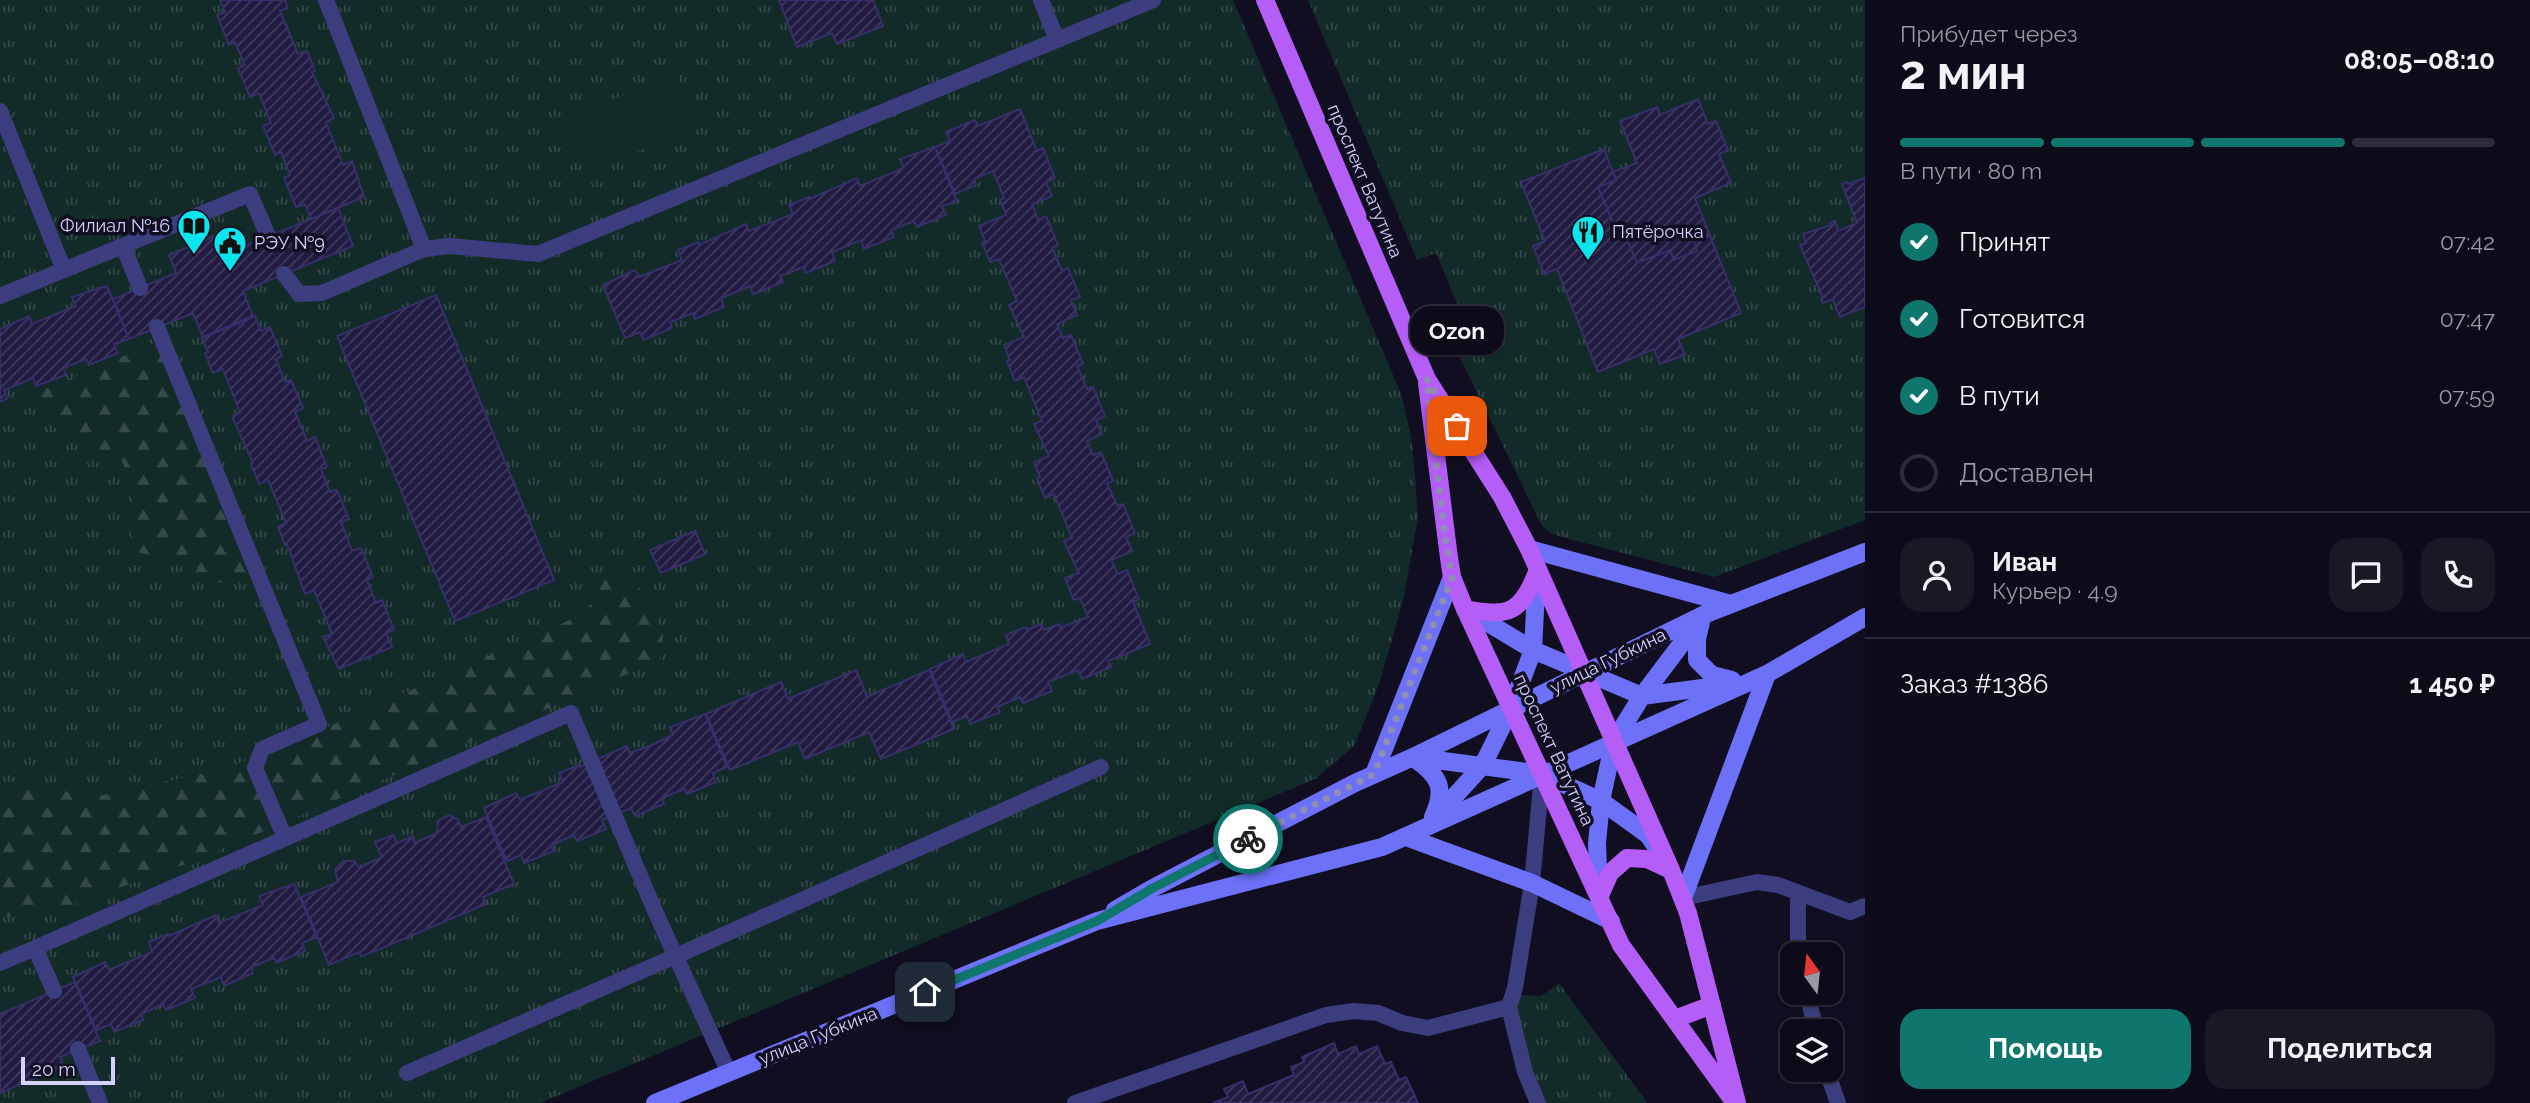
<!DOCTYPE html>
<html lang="ru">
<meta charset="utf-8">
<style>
:root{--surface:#0d0a19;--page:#1b1826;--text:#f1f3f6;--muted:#9a9aa2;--line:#2d2b38;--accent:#0f766e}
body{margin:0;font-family:Raleway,sans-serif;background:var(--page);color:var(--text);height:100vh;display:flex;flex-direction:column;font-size:26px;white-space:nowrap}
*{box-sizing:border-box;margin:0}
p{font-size:23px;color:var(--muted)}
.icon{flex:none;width:38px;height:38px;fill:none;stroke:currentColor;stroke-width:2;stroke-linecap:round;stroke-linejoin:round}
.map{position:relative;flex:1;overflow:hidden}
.panel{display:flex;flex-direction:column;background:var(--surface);width:665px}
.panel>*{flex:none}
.needle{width:46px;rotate:345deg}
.tools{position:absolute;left:1780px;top:942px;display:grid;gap:14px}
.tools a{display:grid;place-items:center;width:63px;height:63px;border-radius:14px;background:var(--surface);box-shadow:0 2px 5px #0004,0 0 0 2px var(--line);font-size:35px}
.scale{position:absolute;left:21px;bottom:18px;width:94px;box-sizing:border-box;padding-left:7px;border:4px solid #d3d1fd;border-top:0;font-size:19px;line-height:24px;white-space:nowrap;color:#d3d1fd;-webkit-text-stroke:5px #110e21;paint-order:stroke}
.pin{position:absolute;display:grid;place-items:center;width:60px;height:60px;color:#fff;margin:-30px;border-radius:14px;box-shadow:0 4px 10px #0006}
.courier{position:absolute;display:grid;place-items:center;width:70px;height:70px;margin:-35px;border:5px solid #0f766e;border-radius:50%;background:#fff;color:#222;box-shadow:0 2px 9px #0007}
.bubble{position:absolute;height:49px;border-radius:21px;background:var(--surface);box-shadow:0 2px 5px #0004,0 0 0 2px var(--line);font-size:23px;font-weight:700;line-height:49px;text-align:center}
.headline em{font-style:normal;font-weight:700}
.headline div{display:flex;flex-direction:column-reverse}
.headline{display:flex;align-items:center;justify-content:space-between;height:119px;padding:0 35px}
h1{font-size:46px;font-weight:700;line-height:52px}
.bar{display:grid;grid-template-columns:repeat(4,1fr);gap:10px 7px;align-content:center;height:84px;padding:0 35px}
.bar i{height:9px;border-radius:5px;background:var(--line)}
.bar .selected{background:var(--accent)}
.bar p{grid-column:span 4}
.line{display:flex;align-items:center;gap:18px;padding:0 35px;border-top:2px solid var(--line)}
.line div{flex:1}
.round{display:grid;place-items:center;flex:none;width:74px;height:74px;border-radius:21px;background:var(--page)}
ol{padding:0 35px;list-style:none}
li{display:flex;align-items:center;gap:21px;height:77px}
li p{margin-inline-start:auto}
li .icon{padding:7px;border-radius:50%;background:var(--accent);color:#fff;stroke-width:4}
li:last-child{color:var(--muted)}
li i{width:38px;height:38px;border:4px solid var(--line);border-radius:50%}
.button{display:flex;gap:14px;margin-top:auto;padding:14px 35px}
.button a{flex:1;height:80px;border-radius:21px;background:var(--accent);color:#fff;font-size:28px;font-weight:700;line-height:80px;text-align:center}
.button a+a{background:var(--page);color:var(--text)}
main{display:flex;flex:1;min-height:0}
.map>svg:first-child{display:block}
</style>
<main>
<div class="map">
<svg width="1865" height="1103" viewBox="0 0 1865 1103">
<defs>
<pattern id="grass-tufts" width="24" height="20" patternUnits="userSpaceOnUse" patternTransform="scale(1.75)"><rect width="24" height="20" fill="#122b28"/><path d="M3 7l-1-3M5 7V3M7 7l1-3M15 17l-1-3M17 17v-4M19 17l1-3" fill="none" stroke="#344948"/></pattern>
<pattern id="forest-firs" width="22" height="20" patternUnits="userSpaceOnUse" patternTransform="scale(1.75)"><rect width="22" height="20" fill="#122b28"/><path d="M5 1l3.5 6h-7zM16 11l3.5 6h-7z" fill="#344948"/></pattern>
<pattern id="building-hatch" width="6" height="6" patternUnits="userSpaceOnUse" patternTransform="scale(1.75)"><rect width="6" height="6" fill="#211b41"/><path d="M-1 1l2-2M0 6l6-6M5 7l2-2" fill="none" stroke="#403b5d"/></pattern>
</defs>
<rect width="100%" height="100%" fill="#110e21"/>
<path fill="url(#grass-tufts)" d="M0,0h1233l169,396 10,46 6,75 -14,80 -24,84 -25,64 -40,34 -775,324h-540z
M1308,0h557v520l-151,57 -152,-40 -11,-4 -9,-7 -87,-179 17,-8 -36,-86 -19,7z
M1559,983l84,114 4,6h-101l-16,-32 -16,-65 5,-11 22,1z"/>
<path fill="url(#forest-firs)" d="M155,343l94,226 -7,11 -24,3 -48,-22 -32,-9 -11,-27 8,-31 -14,-35 -72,-34 -18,-30z
M628,572l22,30 13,34 -3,24 -463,200 -126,45 -71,13v-133l104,10 106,-23 57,-18 318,-141 20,-35z"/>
<path fill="#122b28" d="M676,73l22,53 -111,47 -22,-53z"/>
<path fill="url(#building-hatch)" stroke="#372e6c" stroke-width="2" d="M220,0h65l3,8 -8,3 18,43 9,-3 8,20 -3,1 22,46 -8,4 17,43 9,-4 12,36 -53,22 -6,-15 -9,3 -12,-29 6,-3 -9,-23 -6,3 -12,-29 8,-3 -12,-30 -9,4 -12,-29 7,-3 -10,-23 -6,3 -12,-30 8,-3z
M779,0h94l10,26 -46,18 -5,-11 -35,14z
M1698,99l10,25 8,-3 12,29 -9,4 12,29 -36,15 15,38 -16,6 3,9 -23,9 -4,-10 -33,13 -11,-26 -6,3 -22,-53 18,-7 -3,-8 24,-9 -17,-42 37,-14 3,8z
M1020,109l17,42 6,-3 12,30 -9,4 6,14 -20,8 6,16 8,-4 12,29 -6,3 10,23 6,-3 12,29 -9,3 6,15 -20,9 6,14 8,-3 12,29 -6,2 10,23 6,-2 12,29 -9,4 6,14 -15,7 6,14 8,-3 12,29 -6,2 10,23 6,-2 12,29 -9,4 6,14 -21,9 7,14 9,-4 12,29 -6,3 17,42 -42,17 3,6 -29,12 -4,-9 -30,12 4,9 -29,12 -3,-6 -23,10 3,5 -30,12 -3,-8 -15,6 -22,-53 33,-15 3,8 43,-18 -3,-9 20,-8 1,3 14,-6 3,6 15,-6 1,4 28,-11 -8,-19 -6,2 -9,-22 14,-5 -15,-32 8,-3 -18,-44 -9,4 -8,-20 3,-1 -6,-15 15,-6 -15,-32 8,-3 -18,-44 -9,4 -8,-20 3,-1 -6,-15 20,-8 -15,-32 8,-4 -18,-42 -9,3 -8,-20 3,-1 -6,-15 27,-11 -6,-15 4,-2 -11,-27 -19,8 2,6 -21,9 -20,-47 15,-6 -4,-9 29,-12 3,6z
M935,147l22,54 -15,5 4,9 -29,12 -3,-6 -23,9 3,7 -30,12 -3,-9 -29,12 3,9 -29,12 -3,-6 -23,9 3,6 -30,12 -3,-8 -29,12 3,9 -29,12 -2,-6 -23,9 2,6 -29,12 -3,-8 -15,6 -22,-53 32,-15 4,7 43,-17 -4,-10 20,-8 1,3 47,-21 3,7 44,-17 -4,-9 20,-8 1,2 47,-21 3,8 44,-18 -4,-9z
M1604,149l12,31 -18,7 22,53 6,-3 11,26 33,-13 4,10 23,-9 -3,-9 16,-6 31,77 -63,26 7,16 -25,9 -6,-15 -56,23 -41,-103 -13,5 -11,-28 12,-5 -24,-59z
M1865,178v129l-25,10 -7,-18 -10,4 -2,-4 2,-1 -23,-53 6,-2 -3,-9 28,-9 -1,-2 5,-2 3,10 19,-8 -15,-39 5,-2 1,2z
M338,208l15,38 -110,45 10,25 -50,21 -10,-24 -64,26 -16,-40 63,-26 -7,-18 50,-21 8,19z
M107,286l22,53 -15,5 4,9 -29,12 -3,-6 -23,9 3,7 -30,11 -3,-8 -29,12 3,9 -7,3v-73l29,-13 3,8 44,-18 -4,-9z
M436,295l118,285 -99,41 -118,-285z
M255,316l6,15 9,-4 12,29 -6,3 9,23 6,-2 12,28 -8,4 12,29 8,-4 12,30 -6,2 9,23 7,-2 12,29 -8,3 11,29 9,-3 12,29 -6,3 9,23 6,-3 12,30 -8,3 6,14 -53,22 -16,-32 9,-3 -18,-44 -9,4 -18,-50 -2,1 -7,-18 8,-4 -18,-43 -9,4 -8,-20 2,-1 -21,-47 8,-3 -17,-44 -10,4 -8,-20 3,-1 -6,-14z
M695,531l10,23 -44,19 -11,-23z
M856,670l11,27 62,-27 25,59 -73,30 -12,-27 -64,27 -7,-17 -68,28 -24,-56 75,-32 7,17z
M705,714l22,53 -14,6 3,9 -29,12 -2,-5 -24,9 3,6 -29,12 -4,-8 -29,12 4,9 -29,12 -3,-6 -23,10 3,6 -30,12 -3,-8 -14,6 -23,-53 32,-15 4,7 43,-18 -4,-9 20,-8 1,2 47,-21 3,7 22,-8 21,-10 -3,-8z
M449,815l9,5 3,7 25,-10 28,67 -31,13 3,7 -125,53 -2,-5 -30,13 -28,-68 37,-15 -3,-12 8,-9h11l5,7 23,-11 -7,-15 18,-7 4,8 16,-7 2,7 22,-10 1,-12z
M294,884l23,53 -15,6 3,8 -29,12 -2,-5 -23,9 2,6 -29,13 -3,-9 -30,12 4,9 -29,12 -3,-6 -22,10 2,6 -29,12 -3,-8 -15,6 -23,-53 32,-15 4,8 43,-18 -3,-10 19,-8 1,2 47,-21 3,8 44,-18 -4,-9z
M75,982l25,59 -40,16 4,9 -64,27v-79z
M1334,1043l4,11 18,-8 3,8 18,-8 8,18 6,-2 8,18 7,-3 12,26h-205l15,-6 -4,-8 19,-8 5,13 46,-19 -3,-8 13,-5 -2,-5z"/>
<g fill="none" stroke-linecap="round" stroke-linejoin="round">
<path stroke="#3c3d7e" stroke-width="16" d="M326,0l98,249
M1057,40l96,-40
M0,111l64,159
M123,246l17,42
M284,274l15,20 23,-1 102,-44 26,-3 88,8 519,-214 -16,-40
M0,296l250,-102 18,42
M157,327l162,397 -57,25 -7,19 30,70
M1798,893v61
M1683,898l74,-16 21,3 72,27 15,-6
M35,948l536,-235 84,198 74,162
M0,963l35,-15 19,43
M1807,992l9,39
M78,1049l22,54
M1826,1069l12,34
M407,1073l269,-117 425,-189
M1075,1103l251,-88 28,-4 24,2 24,10 26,5 81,-21
M1538,1103l-13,-31 -16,-65 6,-19 17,-105 10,-109"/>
<path stroke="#6c71f8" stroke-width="18" d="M1529,549l202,55
M1465,609l68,41 109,46 83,-11
M1701,622l-4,17v21l15,15 20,5
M1413,757l129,17 59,27 47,34 11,16
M1415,759c25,17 31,30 18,58
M1374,774l78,-197
M1434,819l49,-54 28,-57 22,-58 4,-79
M1406,837l126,46 79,38
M1599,896l-2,-53 4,-42 13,-60 28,-45 59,-78
M1683,898l84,-224
M1115,910l38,-22 202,-105 58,-26 290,-142 162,-63
M655,1103l442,-182 285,-74 385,-173 98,-57"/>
<path stroke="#b55df7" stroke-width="18" d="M1265,0l162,379 75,118 27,52 142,321 17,43 49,190
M1427,383l22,175 3,19 13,32 156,336 111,154
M1465,609c45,8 55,5 73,-39
M1599,898l11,-25 17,-15 20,1 24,11
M1675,1019l37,-14"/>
</g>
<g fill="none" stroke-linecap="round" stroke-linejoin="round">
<path stroke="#8f8db0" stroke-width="7" stroke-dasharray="0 12.6" d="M1248,839l126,-65 78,-196 -9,-55 -16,-144 30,47"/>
<path stroke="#0f766e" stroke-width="9" d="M925,992l172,-71 56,-33 95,-49"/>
</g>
<defs>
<symbol id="library-pin" viewBox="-11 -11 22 30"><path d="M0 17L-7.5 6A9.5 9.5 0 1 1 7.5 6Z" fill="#0be5ee" stroke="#110e21"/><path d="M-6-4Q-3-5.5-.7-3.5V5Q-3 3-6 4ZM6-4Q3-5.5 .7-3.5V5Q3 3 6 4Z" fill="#111"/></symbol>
<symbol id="restaurant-pin" viewBox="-11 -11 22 30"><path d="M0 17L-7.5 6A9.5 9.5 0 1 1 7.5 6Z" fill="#0be5ee" stroke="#110e21"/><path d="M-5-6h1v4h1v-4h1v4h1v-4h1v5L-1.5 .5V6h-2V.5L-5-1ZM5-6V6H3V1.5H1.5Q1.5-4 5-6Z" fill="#111"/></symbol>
<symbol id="civic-pin" viewBox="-11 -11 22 30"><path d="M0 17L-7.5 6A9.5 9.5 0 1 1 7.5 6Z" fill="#0be5ee" stroke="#110e21"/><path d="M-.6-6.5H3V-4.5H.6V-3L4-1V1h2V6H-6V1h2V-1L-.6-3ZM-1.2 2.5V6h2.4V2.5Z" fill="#111"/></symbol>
</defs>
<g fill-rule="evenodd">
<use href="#library-pin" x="175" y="207" width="38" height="52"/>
<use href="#restaurant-pin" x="1569" y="213" width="38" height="52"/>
<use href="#civic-pin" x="211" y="224" width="38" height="52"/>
</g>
<g text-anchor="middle" stroke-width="7" stroke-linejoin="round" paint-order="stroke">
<g font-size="18" fill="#d3d1fd" stroke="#110e21">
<text transform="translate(1365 181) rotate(67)" y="6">проспект Ватутина</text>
<text transform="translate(1608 661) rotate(-26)" y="6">улица Губкина</text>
<text transform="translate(1554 750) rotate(65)" y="6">проспект Ватутина</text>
<text transform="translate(818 1036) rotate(-22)" y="6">улица Губкина</text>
</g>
<g font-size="18" fill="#d3d1fd" stroke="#110e21" text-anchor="start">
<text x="170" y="232" text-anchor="end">Филиал №16</text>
<text x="1612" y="238">Пятёрочка</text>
<text x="254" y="249">РЭУ №9</text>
</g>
</g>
</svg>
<div class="tools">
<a><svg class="needle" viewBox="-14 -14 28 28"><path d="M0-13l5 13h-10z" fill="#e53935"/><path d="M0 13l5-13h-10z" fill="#9a9aa2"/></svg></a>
<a><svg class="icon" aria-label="layers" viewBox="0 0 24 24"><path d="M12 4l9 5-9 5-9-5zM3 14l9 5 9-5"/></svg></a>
</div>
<div class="scale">20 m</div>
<div class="pin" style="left:1457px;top:426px;background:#ea580c"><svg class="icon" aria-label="bag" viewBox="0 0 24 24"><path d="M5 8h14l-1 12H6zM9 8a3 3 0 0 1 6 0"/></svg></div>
<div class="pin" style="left:925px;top:992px;background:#1f2937"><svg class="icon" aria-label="home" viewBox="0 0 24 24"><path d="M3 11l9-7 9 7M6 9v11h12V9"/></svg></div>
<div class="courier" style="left:1248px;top:839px"><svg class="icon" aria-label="bike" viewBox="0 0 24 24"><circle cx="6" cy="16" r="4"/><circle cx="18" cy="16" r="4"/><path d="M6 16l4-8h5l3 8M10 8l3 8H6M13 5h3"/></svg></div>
<div class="bubble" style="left:1410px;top:306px;width:94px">Ozon</div>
</div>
<section class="panel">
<div class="headline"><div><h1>2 мин</h1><p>Прибудет через</p></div><em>08:05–08:10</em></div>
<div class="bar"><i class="selected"></i><i class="selected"></i><i class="selected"></i><i></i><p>В пути · 80 m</p></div>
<ol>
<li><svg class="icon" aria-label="check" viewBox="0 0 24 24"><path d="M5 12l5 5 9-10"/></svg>Принят<p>07:42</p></li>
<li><svg class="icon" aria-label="check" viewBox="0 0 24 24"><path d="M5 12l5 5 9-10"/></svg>Готовится<p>07:47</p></li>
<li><svg class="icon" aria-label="check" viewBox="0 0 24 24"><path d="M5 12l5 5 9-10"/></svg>В пути<p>07:59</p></li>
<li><i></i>Доставлен</li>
</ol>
<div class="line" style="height:126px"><a class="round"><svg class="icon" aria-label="person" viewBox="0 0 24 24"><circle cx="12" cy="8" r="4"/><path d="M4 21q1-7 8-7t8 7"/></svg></a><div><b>Иван</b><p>Курьер · 4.9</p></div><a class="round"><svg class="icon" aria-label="chat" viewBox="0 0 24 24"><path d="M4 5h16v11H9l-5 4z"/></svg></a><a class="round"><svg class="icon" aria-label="phone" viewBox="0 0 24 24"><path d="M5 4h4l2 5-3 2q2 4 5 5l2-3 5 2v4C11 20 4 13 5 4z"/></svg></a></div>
<div class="line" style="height:91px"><div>Заказ #1386</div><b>1 450 ₽</b></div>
<div class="button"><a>Помощь</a><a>Поделиться</a></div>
</section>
</main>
